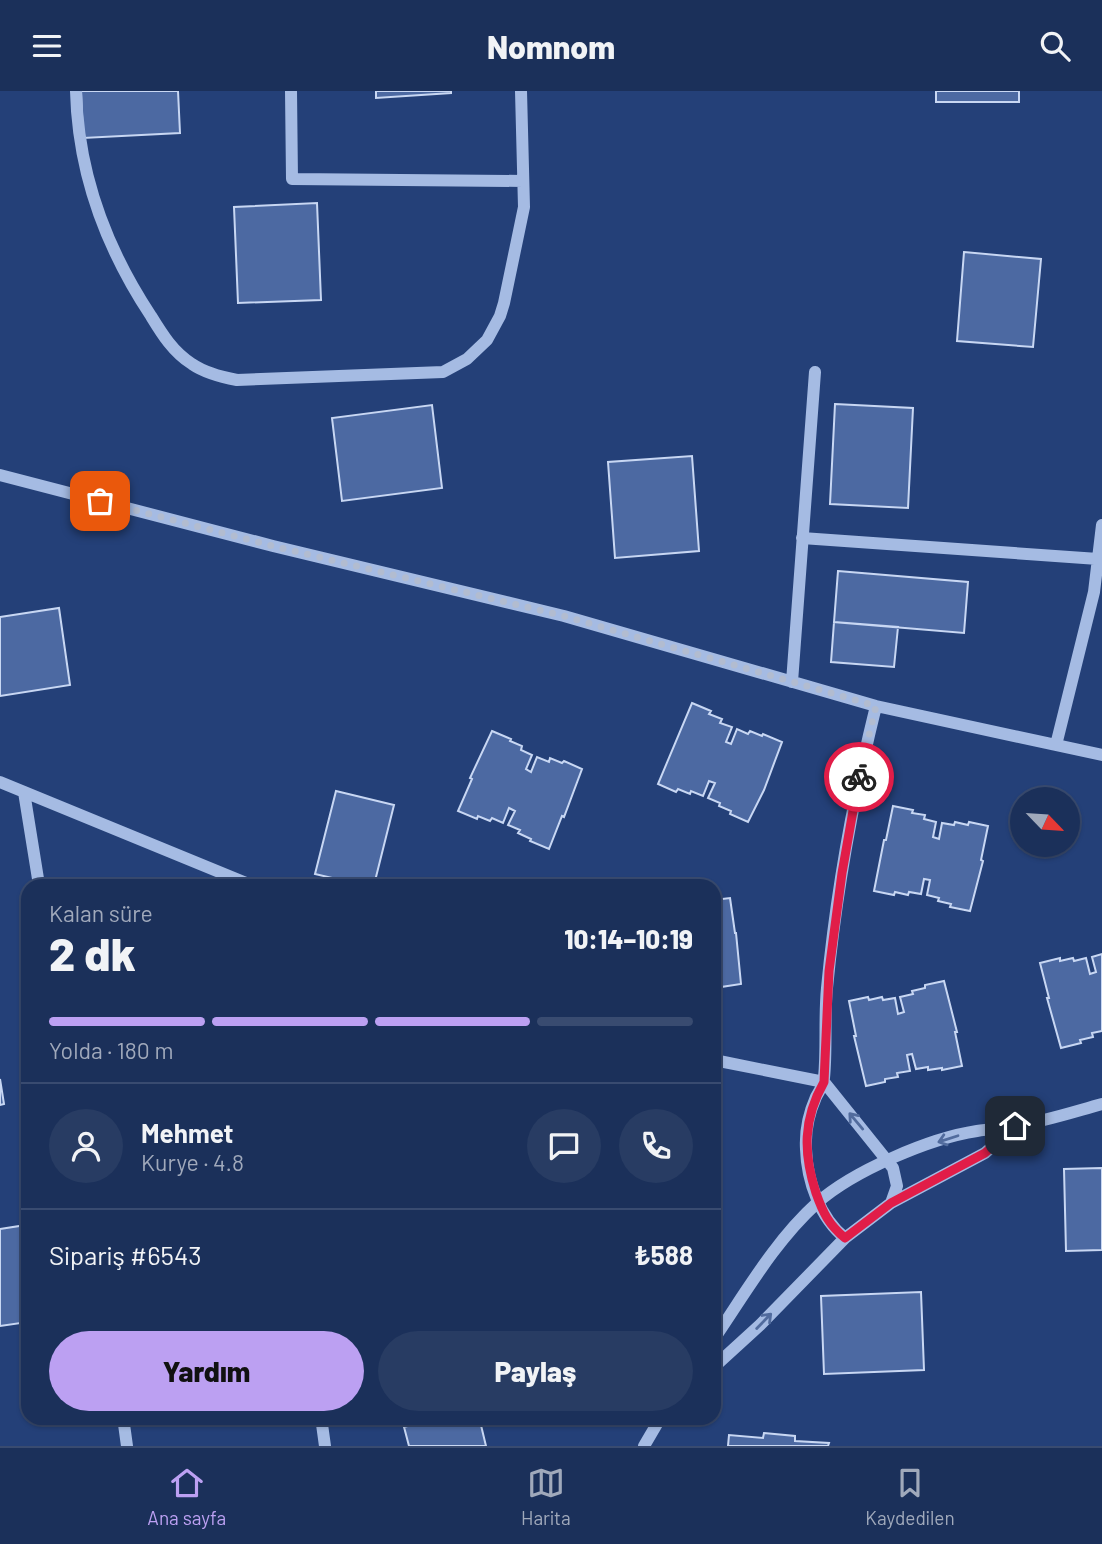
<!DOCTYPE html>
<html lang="tr">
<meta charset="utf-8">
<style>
:root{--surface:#1b305a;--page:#283c63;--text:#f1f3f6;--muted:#a0a9bb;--line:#394b70;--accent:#bca0f2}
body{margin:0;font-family:Barlow,sans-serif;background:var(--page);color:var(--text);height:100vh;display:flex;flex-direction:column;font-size:26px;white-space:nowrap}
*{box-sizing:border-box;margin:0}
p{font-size:23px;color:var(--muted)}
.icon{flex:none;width:38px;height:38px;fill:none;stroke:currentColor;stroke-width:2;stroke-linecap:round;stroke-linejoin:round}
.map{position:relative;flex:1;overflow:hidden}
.panel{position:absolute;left:21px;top:788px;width:700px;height:546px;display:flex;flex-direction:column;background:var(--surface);border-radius:21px;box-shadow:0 2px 5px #0004,0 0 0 2px var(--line)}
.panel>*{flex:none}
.needle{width:46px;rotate:115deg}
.tools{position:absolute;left:1010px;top:696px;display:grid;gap:14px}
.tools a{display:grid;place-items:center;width:70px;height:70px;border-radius:50%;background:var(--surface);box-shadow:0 2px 5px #0004,0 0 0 2px var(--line);font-size:35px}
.pin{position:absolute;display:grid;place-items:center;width:60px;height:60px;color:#fff;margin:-30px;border-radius:14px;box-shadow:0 4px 10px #0006}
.courier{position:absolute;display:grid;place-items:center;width:70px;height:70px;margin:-35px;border:5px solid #e11d48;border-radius:50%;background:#fff;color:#222;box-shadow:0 2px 9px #0007}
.headline em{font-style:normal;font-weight:800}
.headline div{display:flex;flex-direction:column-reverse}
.headline{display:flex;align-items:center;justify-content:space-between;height:119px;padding:0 28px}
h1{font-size:46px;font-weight:800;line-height:52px}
.bar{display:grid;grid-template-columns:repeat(4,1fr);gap:10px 7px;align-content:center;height:84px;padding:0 28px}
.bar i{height:9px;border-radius:5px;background:var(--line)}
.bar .selected{background:var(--accent)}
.bar p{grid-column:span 4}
.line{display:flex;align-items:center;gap:18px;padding:0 28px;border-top:2px solid var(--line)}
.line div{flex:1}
.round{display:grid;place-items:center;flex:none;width:74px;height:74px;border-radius:37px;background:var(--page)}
.primary-button{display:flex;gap:14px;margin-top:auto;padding:14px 28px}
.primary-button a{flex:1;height:80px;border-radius:42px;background:var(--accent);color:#111;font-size:28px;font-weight:800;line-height:80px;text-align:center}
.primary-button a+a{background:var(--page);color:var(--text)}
header{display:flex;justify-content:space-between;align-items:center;height:91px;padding:0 28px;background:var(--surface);font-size:32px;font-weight:800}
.tab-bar{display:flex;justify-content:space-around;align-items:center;height:98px;border-top:2px solid var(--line);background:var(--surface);font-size:19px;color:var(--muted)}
.tab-bar a{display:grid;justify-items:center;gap:4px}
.tab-bar .selected{color:var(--accent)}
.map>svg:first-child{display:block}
</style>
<header><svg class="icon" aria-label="menu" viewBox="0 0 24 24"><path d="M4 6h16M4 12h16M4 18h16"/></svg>Nomnom<svg class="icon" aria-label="search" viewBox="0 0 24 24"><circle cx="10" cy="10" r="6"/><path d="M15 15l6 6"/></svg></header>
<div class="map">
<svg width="1102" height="1355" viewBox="0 0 1102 1355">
<rect width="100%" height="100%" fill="#244078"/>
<path fill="#4c69a2" stroke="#c8d7f3" stroke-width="2" d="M81,0h97l2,42 -97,5z
M376,0h75v2l-75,5z
M936,0h83v11h-83z
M317,112l4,97 -83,3 -4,-96z
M964,161l77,7 -8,88 -76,-6z
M835,313l78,4 -5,100 -78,-4z
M432,314l10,83 -100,13 -10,-83z
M692,365l7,95 -84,7 -7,-96z
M838,480l130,11 -4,51 -130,-11z
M59,517l11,77 -70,11v-79z
M834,531l64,5 -4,40 -63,-5z
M692,612l19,8 -2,3 13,5 -2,4 12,4 -6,15 5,2 6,-15 11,5 2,-3 12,5 1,-2 19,8 -18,48 -16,32 -18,-8 1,-3 -12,-5 1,-3 -12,-5 7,-15 -6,-2 -6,15 -12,-5 -1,3 -12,-5 -2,3 -18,-8z
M492,640l19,8 -1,2 12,5 -1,4 11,5 -6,14 5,3 6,-15 12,5 1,-4 12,5 2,-2 18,8 -18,48 -2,-1 -13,33 -19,-8 1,-2 -13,-6 2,-3 -12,-5 7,-14 -6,-3 -6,15 -11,-5 -2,3 -12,-5 -1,3 -19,-8 14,-32 -2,-1z
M336,700l58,14 -20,80h-12l-47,-11z
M893,715l20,4 -1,3 13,2 -1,4 12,3 -3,15 6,2 3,-16 12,2 1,-3 13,3 1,-3 19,4 -7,34 2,1 -13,50 -20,-4 1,-3 -13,-3 1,-3 -12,-3 3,-15 -6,-1 -3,15 -12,-2 -1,3 -13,-3 -1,3 -20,-4 10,-51h2z
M730,807l5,35h1l5,51 -20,3v-3l-7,1v-85z
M1102,863v77l-10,2 1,4 -13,3 1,3 -20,5 -14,-50h2l-9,-35 20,-5v3l13,-3 1,3 12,-3 4,16 6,-2 -4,-15z
M944,890l13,51h-2l7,34 -20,4v-2l-14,2v-3l-12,2 -4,-15 -5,1 3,16 -13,2 1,4 -13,2v3l-19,4 -12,-50h2l-7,-35 19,-4 1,3 13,-3 1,3 12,-2 3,16 6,-2 -4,-15 13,-3 -1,-3 13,-3v-3z
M0,988l4,25 -4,1z
M1102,1077v82l-36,1 -2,-82z
M26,1134l2,16v81l-28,4v-97z
M921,1201l3,78 -100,4 -3,-78z
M441,1326h38l7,29h-77l-5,-19z
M764,1342l31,3v5l34,2 -1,3h-100l1,-11 34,3z"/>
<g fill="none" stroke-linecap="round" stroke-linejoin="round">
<path stroke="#a5bbe3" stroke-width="12" d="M76,0c2,82 30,157 75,225 11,18 22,36 41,48 13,9 29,13 45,16l206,-8 24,-13 20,-19 13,-24 4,-13 20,-96 -3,-116
M291,0l1,88 231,2
M0,384l273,71 291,70 312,90 226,49
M802,447l296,21
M792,591l23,-310
M1056,654l38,-153 8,-67
M0,691l251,103
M24,701l15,93
M714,969l110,22 69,86 4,18 -6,17
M845,1147c-25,-20 -38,-57 -39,-89 -1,-17 3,-36 10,-52 3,-6 8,-12 8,-19 3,-30 0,-60 3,-90 9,-95 26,-189 49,-282
M714,1248c32,-47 61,-98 103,-136 36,-32 113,-65 160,-72 12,-2 24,-3 37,-5 29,-4 59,-14 88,-22
M714,1276l46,-42 85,-87 46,-35 94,-50 30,-26
M123,1326l4,29
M321,1326l4,29
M644,1355l17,-29"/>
</g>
<defs><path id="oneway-shaft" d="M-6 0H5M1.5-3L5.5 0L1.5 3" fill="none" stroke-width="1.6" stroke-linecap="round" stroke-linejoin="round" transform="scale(1.75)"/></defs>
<g stroke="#516b9d">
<use href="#oneway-shaft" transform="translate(856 1030) rotate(-130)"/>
<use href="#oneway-shaft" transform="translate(948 1048) rotate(162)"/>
<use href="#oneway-shaft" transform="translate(764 1230) rotate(-46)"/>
</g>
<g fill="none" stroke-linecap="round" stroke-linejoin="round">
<path stroke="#b2bcd0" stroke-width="7" stroke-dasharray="0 12.6" d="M100,410l173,45 291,70 312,90 -17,71"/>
<path stroke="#e11d48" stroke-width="9" d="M859,686l-17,96 -13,98 -5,111c-21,37 -21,71 -8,111 7,20 13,32 29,45l46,-35 94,-50 30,-27"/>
</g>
</svg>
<div class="tools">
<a><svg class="needle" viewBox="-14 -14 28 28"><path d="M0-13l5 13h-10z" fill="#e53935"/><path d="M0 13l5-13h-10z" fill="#a0a9bb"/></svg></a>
</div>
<div class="pin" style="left:100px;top:410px;background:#ea580c"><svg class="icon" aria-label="bag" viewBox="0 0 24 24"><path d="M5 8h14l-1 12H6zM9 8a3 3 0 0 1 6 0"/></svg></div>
<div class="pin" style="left:1015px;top:1035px;background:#1f2937"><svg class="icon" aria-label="home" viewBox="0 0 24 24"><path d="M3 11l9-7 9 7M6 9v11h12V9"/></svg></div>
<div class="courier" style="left:859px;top:686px"><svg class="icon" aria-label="bike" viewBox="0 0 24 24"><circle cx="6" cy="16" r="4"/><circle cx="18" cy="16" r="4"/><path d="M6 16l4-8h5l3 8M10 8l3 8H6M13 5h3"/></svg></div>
<section class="panel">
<div class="headline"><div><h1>2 dk</h1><p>Kalan süre</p></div><em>10:14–10:19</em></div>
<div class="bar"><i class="selected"></i><i class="selected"></i><i class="selected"></i><i></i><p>Yolda · 180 m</p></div>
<div class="line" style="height:126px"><a class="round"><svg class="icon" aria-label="person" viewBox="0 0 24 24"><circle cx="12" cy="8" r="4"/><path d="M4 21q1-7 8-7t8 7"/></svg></a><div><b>Mehmet</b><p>Kurye · 4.8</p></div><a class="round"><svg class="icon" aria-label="chat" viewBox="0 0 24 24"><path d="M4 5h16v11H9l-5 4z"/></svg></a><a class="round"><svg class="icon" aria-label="phone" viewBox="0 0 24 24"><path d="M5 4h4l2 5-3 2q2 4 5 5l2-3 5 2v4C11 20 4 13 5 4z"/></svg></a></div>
<div class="line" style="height:91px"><div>Sipariş #6543</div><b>₺588</b></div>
<div class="primary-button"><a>Yardım</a><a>Paylaş</a></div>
</section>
</div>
<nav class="tab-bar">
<a class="selected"><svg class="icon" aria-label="home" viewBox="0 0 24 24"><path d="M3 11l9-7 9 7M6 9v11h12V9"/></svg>Ana sayfa</a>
<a><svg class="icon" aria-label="map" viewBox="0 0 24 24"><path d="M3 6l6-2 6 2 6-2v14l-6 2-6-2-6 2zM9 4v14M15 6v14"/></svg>Harita</a>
<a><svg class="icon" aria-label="saved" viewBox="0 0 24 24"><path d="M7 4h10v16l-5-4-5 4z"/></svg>Kaydedilen</a>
</nav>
